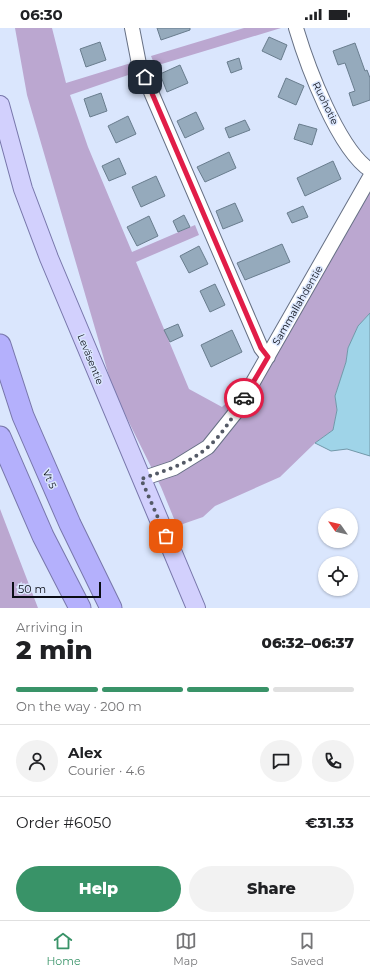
<!DOCTYPE html>
<meta charset="utf-8">
<style>
:root{--surface:#fff;--page:#f2f2f2;--text:#202124;--muted:#757577;--line:#e0e0e0;--accent:#399368}
body{margin:0;font-family:Montserrat,sans-serif;background:var(--page);color:var(--text);height:100vh;display:flex;flex-direction:column;font-size:15px;white-space:nowrap}
*{box-sizing:border-box;margin:0}
p{font-size:13px;color:var(--muted)}
.icon{flex:none;width:22px;height:22px;fill:none;stroke:currentColor;stroke-width:2;stroke-linecap:round;stroke-linejoin:round}
.map{position:relative;height:580px;overflow:hidden}
.sheet{display:flex;flex-direction:column;background:var(--surface);flex:1}
.sheet>*{flex:none}
.needle{width:26px;rotate:304deg}
.controls{position:absolute;left:318px;top:480px;display:grid;gap:8px}
.controls a{display:grid;place-items:center;width:40px;height:40px;border-radius:50%;background:var(--surface);box-shadow:0 1px 3px #0004;font-size:20px}
.scale{position:absolute;left:12px;bottom:10px;width:89px;box-sizing:border-box;padding-left:4px;border:2px solid #0a0d15;border-top:0;font-size:11px;line-height:14px;white-space:nowrap;color:#0a0d15;-webkit-text-stroke:3px #dae6fd;paint-order:stroke}
.pin{position:absolute;display:grid;place-items:center;width:34px;height:34px;color:#fff;margin:-17px;border-radius:8px;box-shadow:0 2px 6px #0006}
.courier{position:absolute;display:grid;place-items:center;width:40px;height:40px;margin:-20px;border:3px solid #e11d48;border-radius:50%;background:#fff;color:#222;box-shadow:0 1px 5px #0007}
.overview em{font-style:normal;font-weight:800}
.overview div{display:flex;flex-direction:column-reverse}
.overview{display:flex;align-items:center;justify-content:space-between;height:68px;padding:0 16px}
h1{font-size:26px;font-weight:800;line-height:30px}
.bar{display:grid;grid-template-columns:repeat(4,1fr);gap:6px 4px;align-content:center;height:48px;padding:0 16px}
.bar i{height:5px;border-radius:3px;background:var(--line)}
.bar .selected{background:var(--accent)}
.bar p{grid-column:span 4}
.line{display:flex;align-items:center;gap:10px;padding:0 16px;border-top:1px solid var(--line)}
.line div{flex:1}
.round{display:grid;place-items:center;flex:none;width:42px;height:42px;border-radius:21px;background:var(--page)}
.primary-button{display:flex;gap:8px;margin-top:auto;padding:8px 16px}
.primary-button a{flex:1;height:46px;border-radius:24px;background:var(--accent);color:#fff;font-size:16px;font-weight:800;line-height:46px;text-align:center}
.primary-button a+a{background:var(--page);color:var(--text)}
.status{display:flex;justify-content:space-between;align-items:center;height:28px;padding:0 20px;background:var(--surface);direction:ltr}
.status svg{height:11px;fill:currentColor}
.tab-bar{display:flex;justify-content:space-around;align-items:center;height:56px;border-top:1px solid var(--line);background:var(--surface);font-size:11px;color:var(--muted)}
.tab-bar a{display:grid;justify-items:center;gap:2px}
.tab-bar .selected{color:var(--accent)}
.map>svg:first-child{display:block}
</style>
<div class="status"><b>06:30</b><svg viewBox="0 0 49 12"><path d="M0 12V9h3v3zM5 12V6h3v6zM10 12V3h3v9zM15 12V0h3v12zM26 1h20v11H26zM47 4h2v5h-2z"/></svg></div>
<div class="map">
<svg width="370" height="580" viewBox="0 0 370 580">
<rect width="100%" height="100%" fill="#dae6fd"/>
<path fill="#bba7d0" d="M15,0h37l14,55 65,-20 3,10 -64,22 18,52 44,105 63,-27 4,10 -63,27 53,127 33,18 52,-49 96,-176v131l-12,13 -10,22 -2,14 -11,34 2,14 -4,20 -18,13 -35,34 -65,29 -12,11 -26,9 -16,-39 -48,-97 -86,-295z
M244,0h37l-126,38 -4,-10z
M0,481l38,99h-38z"/>
<path fill="#9fd4e8" stroke="#7298a9" d="M370,285v143l-23,-7 -16,2 -16,-8 18,-13 4,-20 -2,-14 11,-34 2,-14 10,-22z"/>
<path fill="#95aabc" stroke="#697d8e" d="M157,0h33v2l-29,10z
M269,9l18,8 -6,15 -19,-9z
M100,14l6,18 -20,7 -6,-18z
M355,15l10,28 2,-1 3,8v22l-17,6 -4,-13 6,-2 -10,-28 -7,2 -5,-14z
M239,30l3,11 -11,4 -4,-11z
M180,37l8,18 -21,9 -7,-18z
M286,50l18,8 -8,19 -18,-8z
M101,65l6,18 -17,6 -6,-18z
M196,84l8,17 -19,9 -8,-17z
M128,88l8,18 -20,9 -8,-17z
M245,92l5,10 -21,8 -4,-10z
M299,96l18,5 -5,16 -18,-6z
M229,124l7,16 -31,14 -8,-15z
M119,130l7,16 -17,7 -7,-15z
M333,133l8,18 -36,17 -8,-18z
M156,148l9,20 -24,11 -9,-20z
M235,175l8,18 -20,8 -7,-18z
M303,178l5,11 -16,6 -5,-10z
M184,187l6,12 -12,5 -5,-11z
M149,188l9,20 -21,10 -10,-19z
M282,216l8,18 -45,18 -8,-17z
M199,218l9,18 -19,9 -9,-17z
M215,256l10,21 -15,7 -10,-21z
M178,296l5,12 -13,6 -6,-12z
M232,302l10,22 -31,15 -10,-22z"/>
<g fill="none" stroke-linecap="round" stroke-linejoin="round">
<defs>
<path id="minor" d="M132,0l7,36 122,284 7,9
M296,0c11,37 42,121 74,142
M141,451l33,-11 34,-21 28,-35 134,-235"/>
<path id="major" d="M0,77l23,84 26,69 147,350"/>
<path id="highway" d="M0,317l23,71 47,108 41,84
M0,409l43,99 37,72"/>
</defs>
<use href="#minor" stroke="#667084" stroke-width="16"/>
<use href="#major" stroke="#7877ab" stroke-width="20"/>
<use href="#highway" stroke="#7877ab" stroke-width="23"/>
<use href="#minor" stroke="#fff" stroke-width="14"/>
<use href="#major" stroke="#d2d0fd" stroke-width="18"/>
<use href="#highway" stroke="#b4b0fc" stroke-width="21"/>
</g>
<g fill="none" stroke-linecap="round" stroke-linejoin="round">
<path stroke="#535966" stroke-width="4" stroke-dasharray="0 7.2" d="M166,508l-25,-57c23,-8 48,-15 67,-32 13,-11 28,-34 36,-49"/>
<path stroke="#e11d48" stroke-width="5" d="M145,49l116,271 7,9 -24,41"/>
</g>
<g text-anchor="middle" stroke-width="3" stroke-linejoin="round" paint-order="stroke">
<g font-size="10" fill="#0a0d15" stroke="#dae6fd">
<text transform="translate(326 75) rotate(64)" y="4">Ruohotie</text>
<text transform="translate(297 277) rotate(-60)" y="4">Sammallahdentie</text>
<text transform="translate(91 331) rotate(68)" y="4">Leväsentie</text>
<text transform="translate(50 451) rotate(66)" y="4">Vt 5</text>
</g>
</g>
</svg>
<div class="controls">
<a><svg class="needle" viewBox="-14 -14 28 28"><path d="M0-13l5 13h-10z" fill="#e53935"/><path d="M0 13l5-13h-10z" fill="#757577"/></svg></a>
<a><svg class="icon" aria-label="locate" viewBox="0 0 24 24"><circle cx="12" cy="12" r="6"/><path d="M12 2v4M12 18v4M2 12h4M18 12h4"/></svg></a>
</div>
<div class="scale">50 m</div>
<div class="pin" style="left:166px;top:508px;background:#ea580c"><svg class="icon" aria-label="bag" viewBox="0 0 24 24"><path d="M5 8h14l-1 12H6zM9 8a3 3 0 0 1 6 0"/></svg></div>
<div class="pin" style="left:145px;top:49px;background:#1f2937"><svg class="icon" aria-label="home" viewBox="0 0 24 24"><path d="M3 11l9-7 9 7M6 9v11h12V9"/></svg></div>
<div class="courier" style="left:244px;top:370px"><svg class="icon" aria-label="car" viewBox="0 0 24 24"><path d="M5 17H2v-5l4-1 3-4h7l3 4 3 1v5h-3M9 17h6M6 11h13"/><circle cx="7" cy="17" r="2"/><circle cx="17" cy="17" r="2"/></svg></div>
</div>
<section class="sheet">
<div class="overview"><div><h1>2 min</h1><p>Arriving in</p></div><em>06:32–06:37</em></div>
<div class="bar"><i class="selected"></i><i class="selected"></i><i class="selected"></i><i></i><p>On the way · 200 m</p></div>
<div class="line" style="height:72px"><a class="round"><svg class="icon" aria-label="person" viewBox="0 0 24 24"><circle cx="12" cy="8" r="4"/><path d="M4 21q1-7 8-7t8 7"/></svg></a><div><b>Alex</b><p>Courier · 4.6</p></div><a class="round"><svg class="icon" aria-label="chat" viewBox="0 0 24 24"><path d="M4 5h16v11H9l-5 4z"/></svg></a><a class="round"><svg class="icon" aria-label="phone" viewBox="0 0 24 24"><path d="M5 4h4l2 5-3 2q2 4 5 5l2-3 5 2v4C11 20 4 13 5 4z"/></svg></a></div>
<div class="line" style="height:52px"><div>Order #6050</div><b>€31.33</b></div>
<div class="primary-button"><a>Help</a><a>Share</a></div>
</section>
<nav class="tab-bar">
<a class="selected"><svg class="icon" aria-label="home" viewBox="0 0 24 24"><path d="M3 11l9-7 9 7M6 9v11h12V9"/></svg>Home</a>
<a><svg class="icon" aria-label="map" viewBox="0 0 24 24"><path d="M3 6l6-2 6 2 6-2v14l-6 2-6-2-6 2zM9 4v14M15 6v14"/></svg>Map</a>
<a><svg class="icon" aria-label="saved" viewBox="0 0 24 24"><path d="M7 4h10v16l-5-4-5 4z"/></svg>Saved</a>
</nav>
